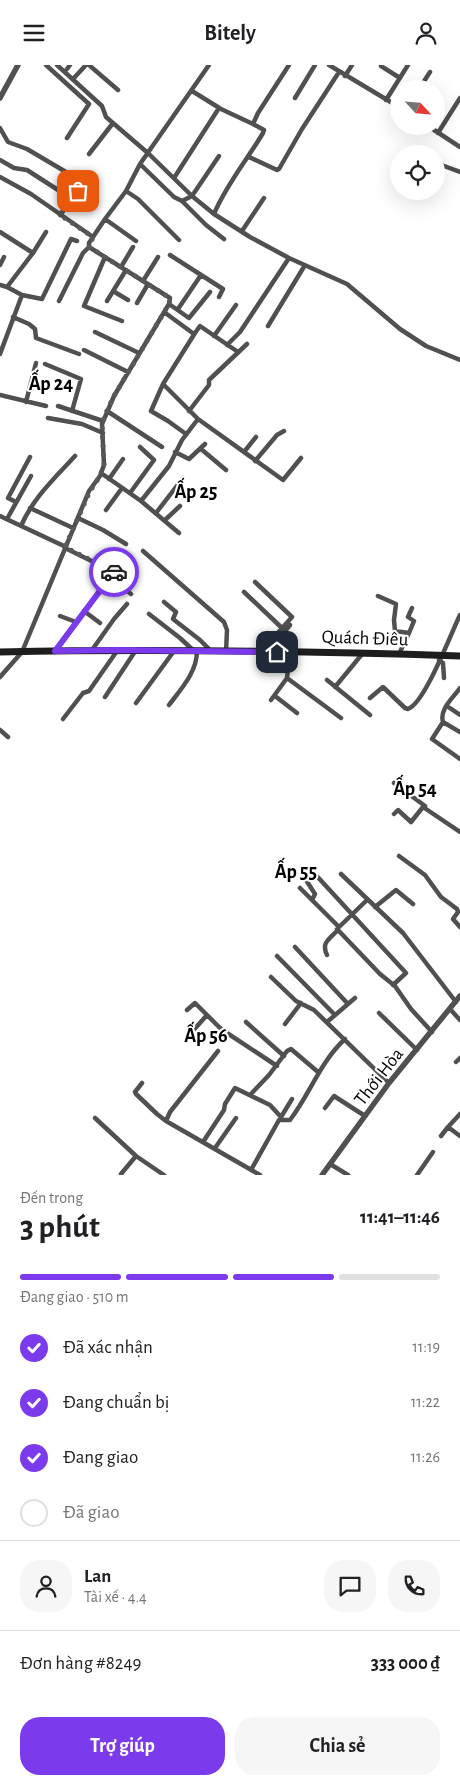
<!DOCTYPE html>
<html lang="vi">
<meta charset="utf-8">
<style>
:root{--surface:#fff;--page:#f6f6f6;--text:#202124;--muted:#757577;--line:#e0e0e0;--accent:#7c3aed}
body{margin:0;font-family:"Alegreya Sans",sans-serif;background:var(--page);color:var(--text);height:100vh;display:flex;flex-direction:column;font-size:19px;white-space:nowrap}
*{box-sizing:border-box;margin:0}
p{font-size:16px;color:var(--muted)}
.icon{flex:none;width:28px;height:28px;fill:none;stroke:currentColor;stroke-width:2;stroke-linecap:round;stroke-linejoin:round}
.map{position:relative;height:1110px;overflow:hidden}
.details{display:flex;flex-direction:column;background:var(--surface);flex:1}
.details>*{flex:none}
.needle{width:32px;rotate:116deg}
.controls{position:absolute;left:390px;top:15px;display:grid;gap:10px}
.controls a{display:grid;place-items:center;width:55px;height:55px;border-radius:50%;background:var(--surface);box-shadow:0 5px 20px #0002;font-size:25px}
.pin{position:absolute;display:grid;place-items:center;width:42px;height:42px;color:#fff;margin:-21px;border-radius:10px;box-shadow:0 2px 8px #0006}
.courier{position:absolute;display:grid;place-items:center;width:50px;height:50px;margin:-25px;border:4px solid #7c3aed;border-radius:50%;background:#fff;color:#222;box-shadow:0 1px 6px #0007}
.headline em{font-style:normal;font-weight:600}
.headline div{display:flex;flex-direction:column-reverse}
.headline{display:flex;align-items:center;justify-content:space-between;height:85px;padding:0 20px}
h1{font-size:32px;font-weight:600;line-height:38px}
.bar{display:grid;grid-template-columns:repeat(4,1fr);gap:8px 5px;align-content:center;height:60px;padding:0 20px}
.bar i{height:6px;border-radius:4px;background:var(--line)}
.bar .selected{background:var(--accent)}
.bar p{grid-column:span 4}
.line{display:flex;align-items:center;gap:12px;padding:0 20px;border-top:1px solid var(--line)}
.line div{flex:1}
.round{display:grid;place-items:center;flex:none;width:52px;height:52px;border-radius:20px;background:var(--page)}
ol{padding:0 20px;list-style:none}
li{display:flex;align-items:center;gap:15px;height:55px}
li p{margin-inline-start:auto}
li .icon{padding:5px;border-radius:50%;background:var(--accent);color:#fff;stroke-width:4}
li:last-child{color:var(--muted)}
li i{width:28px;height:28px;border:2px solid var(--line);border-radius:50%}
.primary-button{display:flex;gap:10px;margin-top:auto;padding:10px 20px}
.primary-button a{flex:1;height:58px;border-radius:20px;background:var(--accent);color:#fff;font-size:20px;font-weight:600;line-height:58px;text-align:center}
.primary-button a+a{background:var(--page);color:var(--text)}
header{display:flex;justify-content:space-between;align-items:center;height:65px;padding:0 20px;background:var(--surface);font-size:22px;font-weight:600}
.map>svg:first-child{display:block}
</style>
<header><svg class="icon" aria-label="menu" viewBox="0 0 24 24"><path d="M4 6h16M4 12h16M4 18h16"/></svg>Bitely<svg class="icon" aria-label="person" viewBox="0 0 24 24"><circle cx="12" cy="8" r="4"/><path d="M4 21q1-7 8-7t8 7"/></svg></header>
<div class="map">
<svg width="460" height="1110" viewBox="0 0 460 1110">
<rect width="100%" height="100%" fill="#fff"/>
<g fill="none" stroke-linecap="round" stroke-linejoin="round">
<path stroke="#505050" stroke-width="4.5" d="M46,0l43,39 -22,34
M57,0l45,41 4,11 43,37 43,42 22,18 36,23 39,21 58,26 53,45 26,17 34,14
M89,0l29,25
M329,0l70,42
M381,1l19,12
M67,4l3,-4
M345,11l7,-11
M73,14l13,-14
M419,24l11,-17
M192,26l29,18 32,15
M295,33l20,-33
M386,35l22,-35
M428,61l32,21
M0,63l8,14 19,7 39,23 4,5 8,15 -18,23
M438,68l22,-35
M89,89l24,-31
M249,92l28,13 2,-1 23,-40 37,-57
M0,95l14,8 13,2 45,29
M436,98l24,9
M140,99l34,33 8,4 10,-5 27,-40
M0,112l31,17 62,43
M174,113l45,-70
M126,126l12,8 41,41
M182,136l24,24 18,14
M214,149c12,-29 33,-54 49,-81l1,-3 -11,-6 5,-11 31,-48
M105,154l31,22
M242,166l22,-33
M0,167l33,21
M170,190l53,34 -4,8
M105,192l-21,49 38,15
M0,200l4,-8
M121,202l12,-20
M143,216l15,-24
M0,220l7,2 26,-34 13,-21
M113,226l15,9
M22,230l20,4 29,-60 6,2
M59,236l24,-48 6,-6
M107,236l19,-31
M137,238l11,-19
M169,239l20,14 21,-26
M178,244l23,-34
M164,247l30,22
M13,252l16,7 6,5 1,9 43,16
M268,261l37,-61
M95,267l44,21
M214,271l22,-31
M227,280l13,-13 49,-74
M84,285l44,22
M0,289l22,-59 -15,-8
M45,299l36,15 -9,32
M163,319l35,35 85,61 18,-22
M0,330l46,11
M26,337l10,-39
M58,341l45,15
M107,346l55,36
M189,346l20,-26v-5l38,-36
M48,353l34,6 21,9
M186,369l-18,-13 -17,-10 12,-27 32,-51 5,-7 38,26
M201,384l25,21
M175,387l14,7 16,-15
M244,387l12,-15
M255,396l22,-26 7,-4
M101,408l40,28 38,32
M109,414l14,-20
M130,428l24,-33 -14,-13
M141,436l28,-35 13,-26 16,-21
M16,437l-8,-4 22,-41
M30,443l43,20
M106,445l16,-22
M156,448l27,-35
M0,451l66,31
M78,453l25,12 23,14
M7,454l24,-43
M165,455l15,-14
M21,461c12,-28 34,-48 54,-70
M65,483l49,24
M143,486l81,71 3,8 -1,22
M110,513l21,16
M255,517l37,35 -16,18 -3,17
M244,527l38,36
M378,531l18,8 -2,16 1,11 14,2 -10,21
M164,537l12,10 -3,7 27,21 11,11
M84,546l16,12
M149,549l31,24 14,13
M60,551l16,6
M409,568l5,-12 -6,-4 4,-9
M92,585l22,-31 13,-15
M55,587l71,-97
M277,587l5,-17 8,-10
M439,595l4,3 1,15
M0,612l22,-25 67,-161 11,-15 4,-11 -2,-41 12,-28 55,-92 1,-6 -81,-51v-4l16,-24 21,-28 14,-27 69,-99
M287,613l54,40
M327,615l43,35
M335,622l28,-34
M460,623c-6,9 -21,21 -17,34l-11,17 28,20
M275,631l22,17
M105,632l31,-47
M370,633l13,-11 22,21 3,1c17,-6 43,-76 52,-94
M271,635l16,-22 3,-26
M136,638l38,-52
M169,640c12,-16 28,-33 28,-54
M447,641l13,9
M63,654l20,-26 6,-2 28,-40
M443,657l17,10
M0,665l8,7
M394,718l31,23 -2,1 37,25
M394,749l4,-4 13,12 12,-15
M399,791l26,19 16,22 16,12 1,3 -5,7 7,8
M314,808l92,100 -13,12
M341,809l62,59 53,69
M306,815l9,14 -3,6
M300,823l39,39
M367,835l-30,29 43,45 15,12 16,23 21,23
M375,842l21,-17 17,14
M295,882l53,57
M327,890c-6,-12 2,-16 11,-25
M277,891l58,59
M271,912l25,24 18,9 75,73
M450,944l10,11
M187,945l8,-7 12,12
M379,948l38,37
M246,957l38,34
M327,957l28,-24
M285,959l16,-21
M191,968l16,-18 14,14 56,37
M218,986l-48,61 -4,9 94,54
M456,997l4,-4
M142,1018l-7,9 1,2 21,20 9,7
M250,1030l19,-20 18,-24 4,-2 27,23
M325,1043l9,-12 31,20
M460,1049l-12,13 12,9
M281,1052l11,-18
M95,1053l41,38 28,19
M441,1071l7,-9
M203,1077l21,-32 1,-6 10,-16 35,17 11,12
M215,1083l21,-30
M330,1099l18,11
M251,1105l28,-50h11c20,-26 30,-58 55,-81
M121,1109l15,-18
M417,1110l16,-23"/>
<path stroke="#505050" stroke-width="5.5" d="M0,33l18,-33
M322,1110l67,-92 71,-87"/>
<path stroke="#1d1d1d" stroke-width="7" d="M0,587c153,-3 307,-1 460,4"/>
</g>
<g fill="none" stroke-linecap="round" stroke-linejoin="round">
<path stroke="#595959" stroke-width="5" stroke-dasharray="0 9" d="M78,126l-18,24 33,22 -4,10 81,51 -1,6 -55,92 -10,21 -2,7 2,41 -4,11 -10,15 -25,56 49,25"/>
<path stroke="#7c3aed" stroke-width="6" d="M114,507l-59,79 62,-1 160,2"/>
</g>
<g text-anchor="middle" stroke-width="4" stroke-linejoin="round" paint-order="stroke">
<g font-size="19" fill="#000" stroke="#fff">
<text transform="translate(365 572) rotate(2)" y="7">Quách Điêu</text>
<text transform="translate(378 1011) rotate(-52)" y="7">Thới Hòa</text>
</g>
<g font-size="20" font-weight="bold" fill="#000" stroke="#fff">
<text x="51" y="325">Ấp 24</text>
<text x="196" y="433">Ấp 25</text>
<text x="415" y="730">Ấp 54</text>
<text x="296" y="813">Ấp 55</text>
<text x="206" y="977">Ấp 56</text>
</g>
</g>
</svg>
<div class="controls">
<a><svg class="needle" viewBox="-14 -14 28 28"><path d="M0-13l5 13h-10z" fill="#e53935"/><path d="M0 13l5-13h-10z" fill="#757577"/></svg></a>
<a><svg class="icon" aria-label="locate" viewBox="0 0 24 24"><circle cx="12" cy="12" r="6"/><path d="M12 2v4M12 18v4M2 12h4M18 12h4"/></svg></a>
</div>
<div class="pin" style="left:78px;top:126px;background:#ea580c"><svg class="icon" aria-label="bag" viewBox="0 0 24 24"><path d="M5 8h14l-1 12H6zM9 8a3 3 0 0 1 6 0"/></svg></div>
<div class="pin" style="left:277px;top:587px;background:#1f2937"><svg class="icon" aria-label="home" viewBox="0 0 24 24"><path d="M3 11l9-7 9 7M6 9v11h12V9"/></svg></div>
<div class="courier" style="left:114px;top:507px"><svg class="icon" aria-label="car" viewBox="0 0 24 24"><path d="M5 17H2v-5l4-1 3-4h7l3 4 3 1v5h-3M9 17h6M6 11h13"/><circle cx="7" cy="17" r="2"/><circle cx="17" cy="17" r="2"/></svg></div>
</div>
<section class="details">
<div class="headline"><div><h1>3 phút</h1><p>Đến trong</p></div><em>11:41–11:46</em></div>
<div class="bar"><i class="selected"></i><i class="selected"></i><i class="selected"></i><i></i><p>Đang giao · 510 m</p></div>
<ol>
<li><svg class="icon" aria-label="check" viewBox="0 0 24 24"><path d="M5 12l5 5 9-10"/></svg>Đã xác nhận<p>11:19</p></li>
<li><svg class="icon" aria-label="check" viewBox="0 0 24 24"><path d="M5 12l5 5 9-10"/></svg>Đang chuẩn bị<p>11:22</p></li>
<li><svg class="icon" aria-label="check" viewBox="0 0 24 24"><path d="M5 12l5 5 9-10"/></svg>Đang giao<p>11:26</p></li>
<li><i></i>Đã giao</li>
</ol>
<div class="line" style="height:90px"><a class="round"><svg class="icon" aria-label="person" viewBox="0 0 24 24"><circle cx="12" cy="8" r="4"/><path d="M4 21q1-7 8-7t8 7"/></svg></a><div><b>Lan</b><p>Tài xế · 4.4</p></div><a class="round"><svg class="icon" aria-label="chat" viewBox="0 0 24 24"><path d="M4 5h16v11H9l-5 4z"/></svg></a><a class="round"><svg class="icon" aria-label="phone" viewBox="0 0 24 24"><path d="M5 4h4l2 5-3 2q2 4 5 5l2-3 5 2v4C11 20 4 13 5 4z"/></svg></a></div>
<div class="line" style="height:65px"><div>Đơn hàng #8249</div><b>333 000 ₫</b></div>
<div class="primary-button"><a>Trợ giúp</a><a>Chia sẻ</a></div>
</section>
